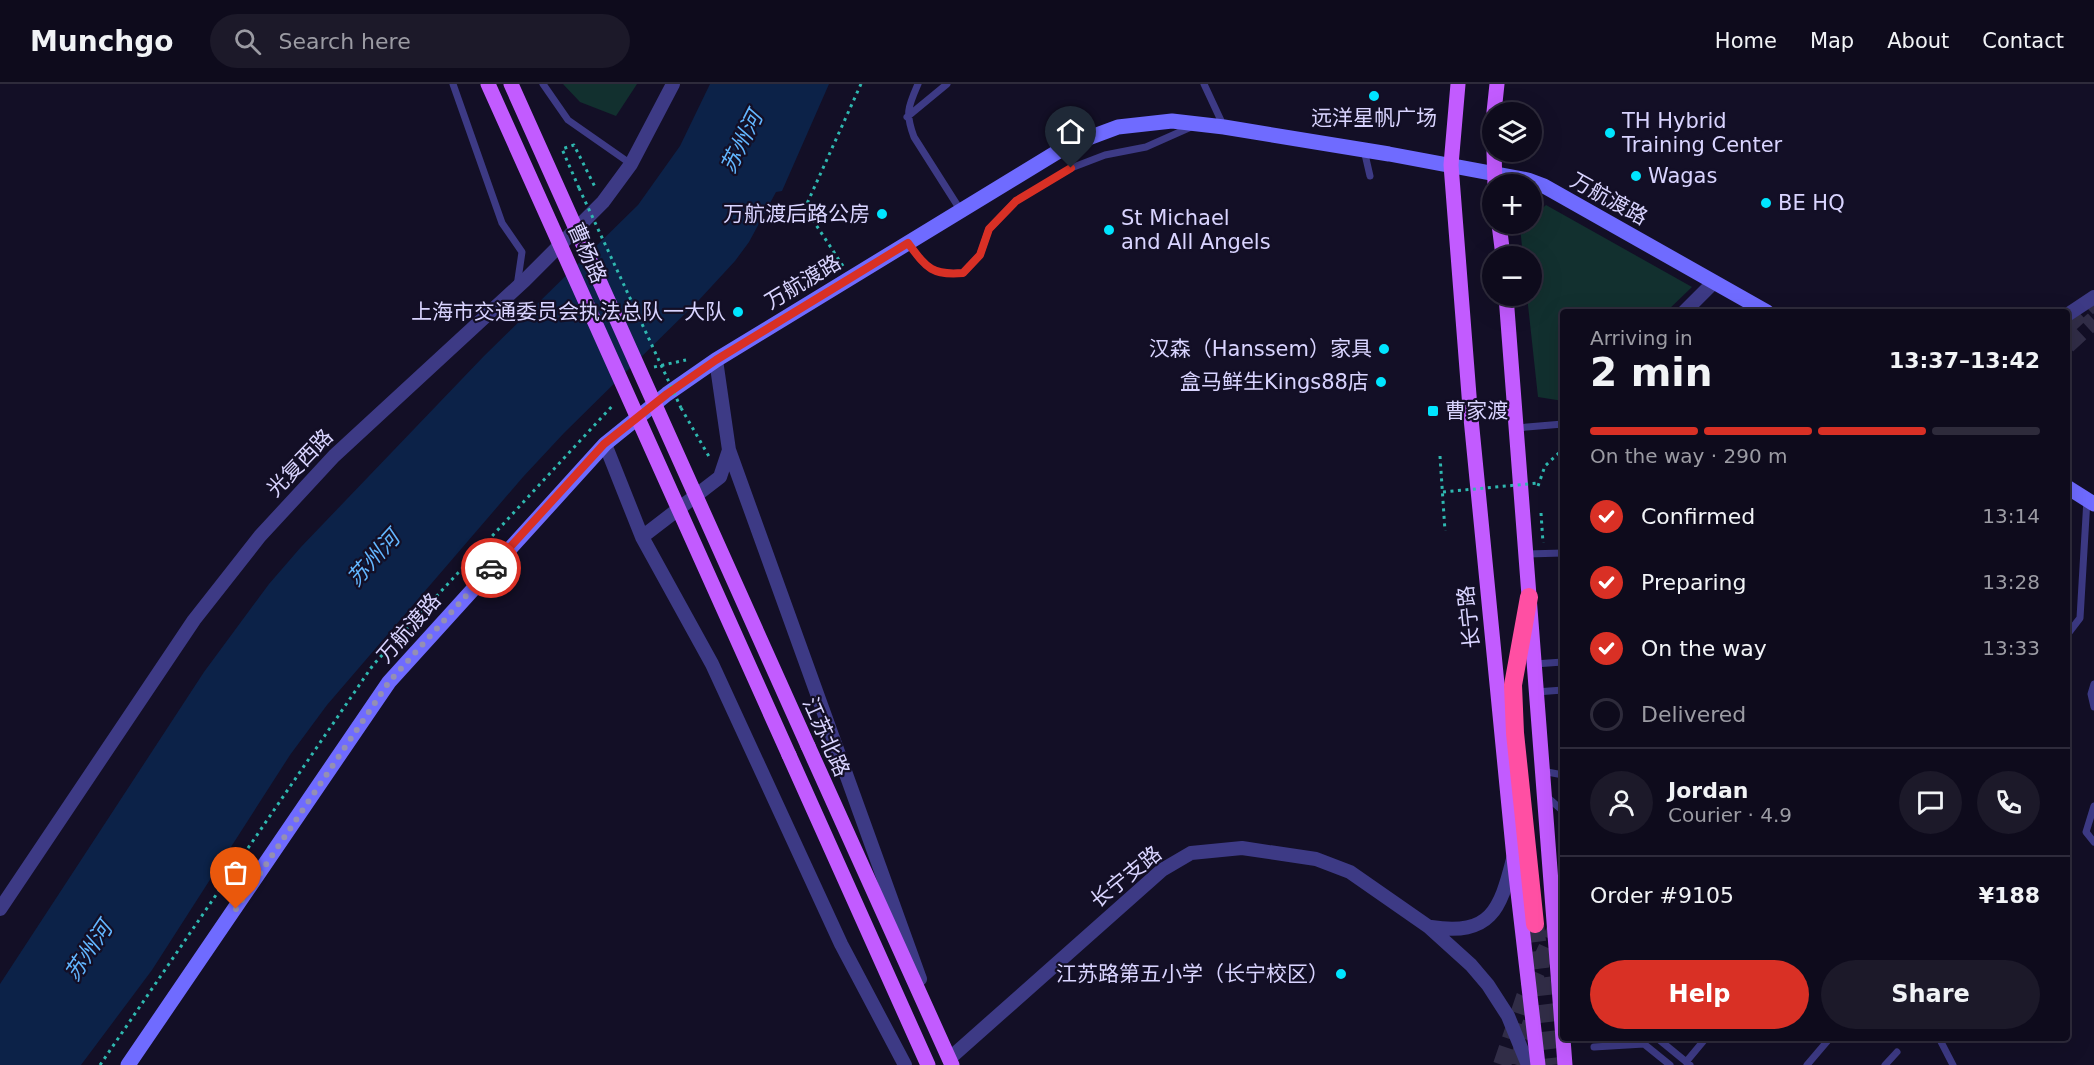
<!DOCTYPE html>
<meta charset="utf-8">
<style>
:root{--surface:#0e0b1c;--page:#1c1929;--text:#f1f3f6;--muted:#9b9ba3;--line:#2e2b3b;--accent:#d93025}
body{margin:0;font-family:"DejaVu Sans","Noto Sans SC",sans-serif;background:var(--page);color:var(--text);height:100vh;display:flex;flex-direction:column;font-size:22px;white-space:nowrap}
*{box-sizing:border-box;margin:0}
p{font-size:20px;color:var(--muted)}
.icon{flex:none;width:33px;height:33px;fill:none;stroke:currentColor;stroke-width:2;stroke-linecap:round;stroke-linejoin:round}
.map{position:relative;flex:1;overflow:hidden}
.sheet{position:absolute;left:1560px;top:225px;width:510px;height:732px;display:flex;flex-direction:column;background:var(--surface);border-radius:6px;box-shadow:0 6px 24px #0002,0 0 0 2px var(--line)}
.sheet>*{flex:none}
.tools{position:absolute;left:1482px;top:18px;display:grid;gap:12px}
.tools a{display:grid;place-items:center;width:60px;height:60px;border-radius:50%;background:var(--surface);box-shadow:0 6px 24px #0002,0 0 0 2px var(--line);font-size:30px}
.pin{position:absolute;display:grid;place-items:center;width:51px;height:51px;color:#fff;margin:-62px -26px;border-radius:50% 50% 50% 0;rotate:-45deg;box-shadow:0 0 6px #0007}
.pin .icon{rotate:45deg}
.courier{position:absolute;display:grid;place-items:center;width:60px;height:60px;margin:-30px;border:4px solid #d93025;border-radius:50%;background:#fff;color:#222;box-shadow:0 2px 8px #0007}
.head em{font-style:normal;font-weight:700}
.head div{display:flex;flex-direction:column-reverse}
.head{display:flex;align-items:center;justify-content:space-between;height:102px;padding:0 30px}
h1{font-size:39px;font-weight:700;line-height:45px}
.bar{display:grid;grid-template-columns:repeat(4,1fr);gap:9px 6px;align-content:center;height:72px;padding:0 30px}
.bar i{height:8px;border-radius:4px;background:var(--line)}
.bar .active{background:var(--accent)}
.bar p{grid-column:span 4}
.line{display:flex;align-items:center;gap:15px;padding:0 30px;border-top:2px solid var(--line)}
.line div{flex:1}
.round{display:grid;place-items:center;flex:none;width:63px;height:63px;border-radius:32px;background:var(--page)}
ol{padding:0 30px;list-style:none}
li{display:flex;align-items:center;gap:18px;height:66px}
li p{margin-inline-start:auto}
li .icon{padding:6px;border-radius:50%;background:var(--accent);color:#fff;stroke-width:4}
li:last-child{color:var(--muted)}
li i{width:33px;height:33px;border:3px solid var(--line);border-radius:50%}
.primary-button{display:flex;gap:12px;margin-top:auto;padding:12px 30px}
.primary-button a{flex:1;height:69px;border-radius:36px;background:var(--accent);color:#fff;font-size:24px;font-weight:700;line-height:69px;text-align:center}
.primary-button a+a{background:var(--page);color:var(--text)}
header{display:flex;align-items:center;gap:36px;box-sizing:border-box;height:84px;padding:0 30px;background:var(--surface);border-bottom:2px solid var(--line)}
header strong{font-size:28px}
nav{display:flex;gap:33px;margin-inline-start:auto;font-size:21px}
.search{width:420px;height:54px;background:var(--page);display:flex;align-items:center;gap:15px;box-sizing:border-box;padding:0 21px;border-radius:33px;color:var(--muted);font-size:22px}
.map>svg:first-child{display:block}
</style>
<header>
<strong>Munchgo</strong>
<div class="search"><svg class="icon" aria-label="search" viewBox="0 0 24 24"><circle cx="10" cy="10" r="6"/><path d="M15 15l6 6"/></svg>Search here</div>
<nav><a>Home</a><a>Map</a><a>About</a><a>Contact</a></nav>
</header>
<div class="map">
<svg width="2094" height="981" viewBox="0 0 2094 981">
<rect width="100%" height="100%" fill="#130f26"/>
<path fill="#12302f" d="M563,0h74l-21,32 -36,-14z
M1546,121l146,82 -26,25h-103v89l-25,-4 -11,-101h5v-40h-9l-3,-29 4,-3h8v-6z"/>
<path fill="#0c2248" d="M710,0h119l-47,107 -6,1 -27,50 -14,19 -36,39 -135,133 -41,44 -196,228 -37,50 -138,215 -71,95h-81v-81l204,-312 65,-88 32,-37 183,-191 154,-151 42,-59z"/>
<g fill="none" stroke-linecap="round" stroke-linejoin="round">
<path stroke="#312d47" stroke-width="18" stroke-dasharray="18 9" stroke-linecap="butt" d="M2067,242l27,-25
M2067,261l27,-25
M1535,840l17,141
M1502,981l23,-68 38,-84
M1517,981l18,-52"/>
<path stroke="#2fb8b0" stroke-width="3" stroke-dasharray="3 4.5" stroke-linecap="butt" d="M579,104l-17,-39 12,-4 21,42
M843,182l-38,-58 56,-124
M654,283l32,-7
M681,324l30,52
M1440,372l5,75
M1538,402l7,-20 18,-17
M1541,429l2,30
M100,981l273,-400 241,-261"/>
<path stroke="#3d3a85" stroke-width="7" d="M453,0l49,139 20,29 -5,34
M543,0l25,36 63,44
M918,0c-10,23 -13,29 -4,53l47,74
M1204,0l20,43
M907,33l40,-33
M1364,66l6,26
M908,159c18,24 23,33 55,30l17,-18 9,-26 27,-28 55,-33 34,-13 41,-8 45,-20
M1516,344l47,-4
M1527,470l36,-1
M2067,551l13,-17 7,-119
M1534,580l29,-2
M2094,600l-3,10 3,13
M1536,608l27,-2
M1542,687l21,4
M1547,713l16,14
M2094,722l-8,26 8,10
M1657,954l33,27
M1939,954l14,27
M1594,963l50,-3 26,21
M1686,978l20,-24
M1807,981l23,-27
M1885,981l12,-13"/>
<path stroke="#3d3a85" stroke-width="14" d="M1684,228l30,-30
M2067,231l27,-18
M605,360l37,93 70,127 129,280 64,121
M729,366l191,529
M642,453l78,-60 9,-27 -13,-90
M0,825l194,-289 66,-84 74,-80 191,-176 78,-78 28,-38 42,-80
M1431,843c60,9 69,-17 82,-68
M949,975l213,-189 29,-17 51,-5 74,11 34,13 79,55 42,38 17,20 20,31 20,49"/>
<path stroke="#6f6bff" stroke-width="15" d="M2067,403l27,17
M128,981l261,-383 216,-238 62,-50 49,-34 351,-214 51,-19 54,-6 52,6 165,27 139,26 16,6 223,126"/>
<path stroke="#c25bff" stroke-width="15" d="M1458,0l-7,81 19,243 44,450 24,207
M1494,28l3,-28
M1494,68l1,32
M1499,140l4,32
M1506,212l59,769
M808,662l144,319
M789,671l139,310"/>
<path stroke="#ff4fa3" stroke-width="18" d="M1529,513l-16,88 2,48 20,191"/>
<path stroke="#2fb8b0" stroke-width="3" stroke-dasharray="3 4.5" stroke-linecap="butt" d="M579,104l102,220
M1443,408l95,-9"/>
<path stroke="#c25bff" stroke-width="15" d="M488,0l301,671
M511,0l297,662"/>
</g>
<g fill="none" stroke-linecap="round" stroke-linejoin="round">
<path stroke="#948fb3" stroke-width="6" stroke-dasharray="0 10.8" d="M236,825l153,-227 102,-114"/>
<path stroke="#d93025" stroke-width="8" d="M491,484l113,-124 63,-50 49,-34 192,-117c18,24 23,33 55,30l17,-18 9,-26 27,-28 55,-33"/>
</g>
<g fill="#00e5ff" stroke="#130f26" stroke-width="2">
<circle cx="1374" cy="12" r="6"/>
<circle cx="1610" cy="49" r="6"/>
<circle cx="1636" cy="92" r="6"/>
<circle cx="1766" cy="119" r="6"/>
<circle cx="882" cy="130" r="6"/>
<circle cx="1109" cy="146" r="6"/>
<circle cx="738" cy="228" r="6"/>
<circle cx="1384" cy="265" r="6"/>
<circle cx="1381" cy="298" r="6"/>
<rect x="1427" y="321" width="12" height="12" rx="3"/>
<circle cx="1341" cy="890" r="6"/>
</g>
<g text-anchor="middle" stroke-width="4.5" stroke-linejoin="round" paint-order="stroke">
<g font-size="21" fill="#d9d4ff" stroke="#130f26" text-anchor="start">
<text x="1374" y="41" text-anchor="middle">远洋星帆广场</text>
<text x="1622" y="44">TH Hybrid<tspan x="1622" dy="24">Training Center</tspan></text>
<text x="1648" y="99">Wagas</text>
<text x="1778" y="126">BE HQ</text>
<text x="870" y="137" text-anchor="end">万航渡后路公房</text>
<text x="1121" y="141">St Michael<tspan x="1121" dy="24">and All Angels</tspan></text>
<text x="726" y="235" text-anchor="end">上海市交通委员会执法总队一大队</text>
<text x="1372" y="272" text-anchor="end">汉森（Hanssem）家具</text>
<text x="1369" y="305" text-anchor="end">盒马鲜生Kings88店</text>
<text x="1445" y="334">曹家渡</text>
<text x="1329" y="897" text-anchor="end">江苏路第五小学（长宁校区）</text>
</g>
<g font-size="21" fill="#d9d4ff" stroke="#130f26">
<text transform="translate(1609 115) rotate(29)" y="7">万航渡路</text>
<text transform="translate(587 169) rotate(66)" y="7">曹杨路</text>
<text transform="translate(803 198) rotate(-31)" y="7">万航渡路</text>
<text transform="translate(300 379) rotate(-46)" y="7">光复西路</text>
<text transform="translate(1469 533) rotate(-96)" y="7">长宁路</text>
<text transform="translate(409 544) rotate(-49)" y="7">万航渡路</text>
<text transform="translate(826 653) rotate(66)" y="7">江苏北路</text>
<text transform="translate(1126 793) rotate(-39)" y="7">长宁支路</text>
</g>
<g font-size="22" font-style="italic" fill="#62b6ff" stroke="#130f26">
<text transform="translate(741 58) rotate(-63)" y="8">苏州河</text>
<text transform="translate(373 474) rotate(-48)" y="8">苏州河</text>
<text transform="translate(88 867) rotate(-56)" y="8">苏州河</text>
</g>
</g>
</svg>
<div class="tools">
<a><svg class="icon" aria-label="layers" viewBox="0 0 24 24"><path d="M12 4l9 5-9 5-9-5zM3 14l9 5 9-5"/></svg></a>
<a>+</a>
<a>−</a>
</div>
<div class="pin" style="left:236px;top:825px;background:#ea580c"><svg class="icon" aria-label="bag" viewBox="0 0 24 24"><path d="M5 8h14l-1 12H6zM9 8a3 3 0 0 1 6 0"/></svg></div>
<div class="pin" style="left:1071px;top:84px;background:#1f2937"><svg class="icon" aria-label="home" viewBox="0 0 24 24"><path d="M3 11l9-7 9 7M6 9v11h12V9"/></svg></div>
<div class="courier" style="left:491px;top:484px"><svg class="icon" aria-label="car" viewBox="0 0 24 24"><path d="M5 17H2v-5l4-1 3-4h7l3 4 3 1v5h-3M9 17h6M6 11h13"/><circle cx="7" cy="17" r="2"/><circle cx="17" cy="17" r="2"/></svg></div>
<section class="sheet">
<div class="head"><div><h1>2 min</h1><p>Arriving in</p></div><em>13:37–13:42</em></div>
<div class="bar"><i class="active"></i><i class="active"></i><i class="active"></i><i></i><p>On the way · 290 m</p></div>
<ol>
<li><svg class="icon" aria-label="check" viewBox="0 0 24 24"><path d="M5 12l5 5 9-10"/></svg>Confirmed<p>13:14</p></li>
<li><svg class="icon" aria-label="check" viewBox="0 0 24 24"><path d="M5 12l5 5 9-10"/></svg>Preparing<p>13:28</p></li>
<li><svg class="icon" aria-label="check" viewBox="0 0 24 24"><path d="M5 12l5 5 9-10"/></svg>On the way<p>13:33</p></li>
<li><i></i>Delivered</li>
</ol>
<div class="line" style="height:108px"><a class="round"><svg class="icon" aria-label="person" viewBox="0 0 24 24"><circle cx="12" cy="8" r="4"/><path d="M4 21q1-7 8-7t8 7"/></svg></a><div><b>Jordan</b><p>Courier · 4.9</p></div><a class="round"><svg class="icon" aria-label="chat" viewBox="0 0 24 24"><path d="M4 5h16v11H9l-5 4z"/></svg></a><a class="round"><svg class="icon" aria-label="phone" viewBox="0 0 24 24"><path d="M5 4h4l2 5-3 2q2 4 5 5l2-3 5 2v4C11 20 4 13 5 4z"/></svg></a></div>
<div class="line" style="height:78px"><div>Order #9105</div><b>¥188</b></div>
<div class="primary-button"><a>Help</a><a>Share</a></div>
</section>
</div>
